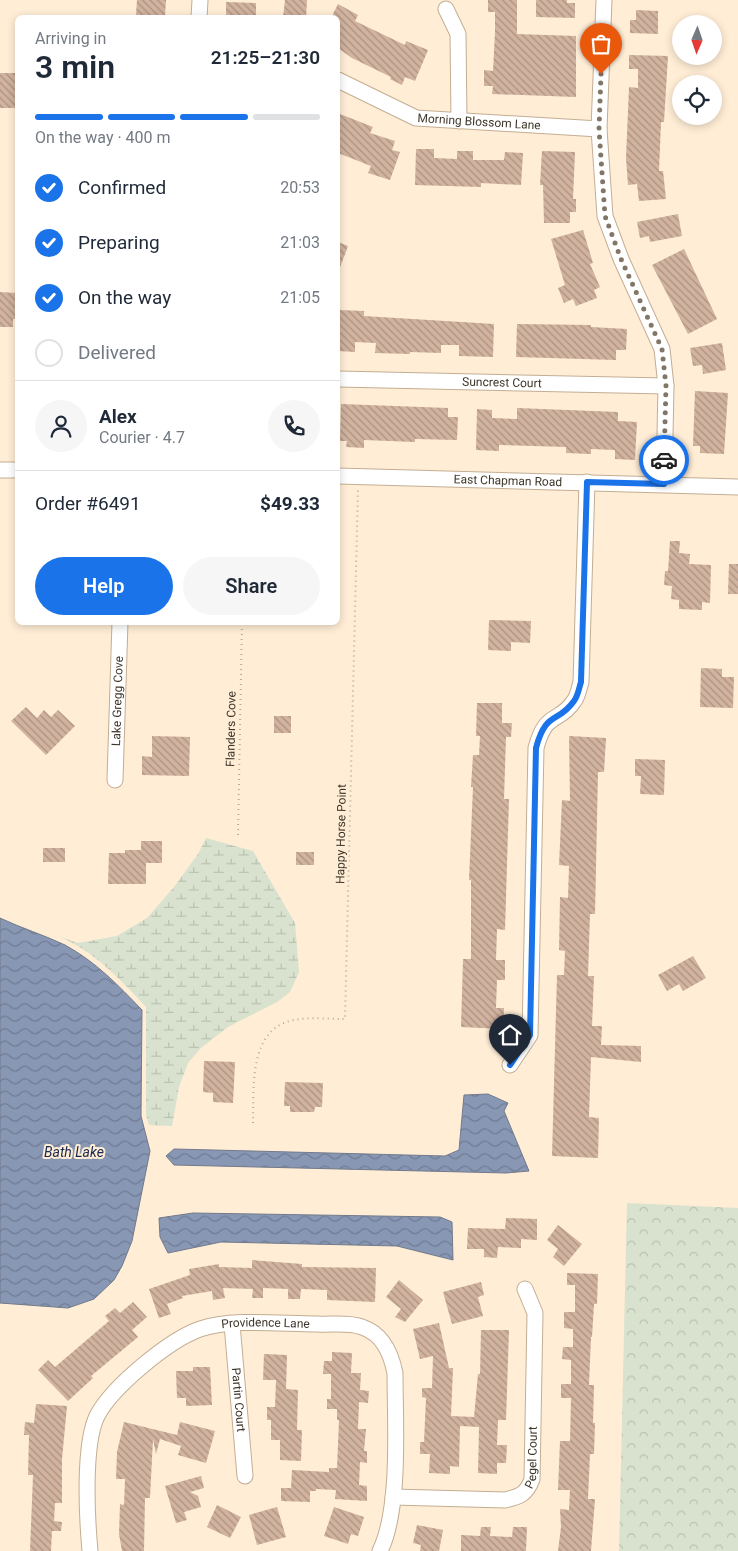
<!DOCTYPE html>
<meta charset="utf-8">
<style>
:root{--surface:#fff;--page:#f6f6f7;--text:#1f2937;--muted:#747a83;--line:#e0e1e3;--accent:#1a73e8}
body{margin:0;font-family:Roboto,sans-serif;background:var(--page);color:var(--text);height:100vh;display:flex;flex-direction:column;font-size:19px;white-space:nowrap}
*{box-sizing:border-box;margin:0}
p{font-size:16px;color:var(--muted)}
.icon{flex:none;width:28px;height:28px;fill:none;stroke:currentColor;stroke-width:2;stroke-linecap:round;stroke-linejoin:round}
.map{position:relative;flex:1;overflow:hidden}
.drawer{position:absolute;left:15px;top:15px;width:325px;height:610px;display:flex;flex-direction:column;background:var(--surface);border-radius:8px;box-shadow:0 2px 8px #0003}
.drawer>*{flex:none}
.needle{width:32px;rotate:182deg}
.tools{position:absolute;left:672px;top:15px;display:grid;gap:10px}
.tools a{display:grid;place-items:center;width:50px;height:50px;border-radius:50%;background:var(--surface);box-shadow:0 2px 8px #0003;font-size:25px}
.pin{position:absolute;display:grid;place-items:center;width:42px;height:42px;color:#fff;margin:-51px -21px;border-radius:50% 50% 50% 0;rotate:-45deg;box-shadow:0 0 5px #0007}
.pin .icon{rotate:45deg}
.courier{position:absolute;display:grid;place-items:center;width:50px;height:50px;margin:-25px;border:4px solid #1a73e8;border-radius:50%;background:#fff;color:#222;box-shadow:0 1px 6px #0007}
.headline em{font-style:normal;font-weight:600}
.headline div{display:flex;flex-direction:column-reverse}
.headline{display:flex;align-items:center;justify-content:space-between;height:85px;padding:0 20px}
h1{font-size:32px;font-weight:600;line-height:38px}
.bar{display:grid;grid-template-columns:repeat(4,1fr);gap:8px 5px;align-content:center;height:60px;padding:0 20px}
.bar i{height:6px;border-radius:4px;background:var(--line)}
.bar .selected{background:var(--accent)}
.bar p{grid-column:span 4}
.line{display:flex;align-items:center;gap:12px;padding:0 20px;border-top:1px solid var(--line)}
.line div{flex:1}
.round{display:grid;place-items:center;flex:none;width:52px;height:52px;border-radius:26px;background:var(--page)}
ol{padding:0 20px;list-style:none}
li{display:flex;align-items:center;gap:15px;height:55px}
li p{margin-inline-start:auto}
li .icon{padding:5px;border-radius:50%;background:var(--accent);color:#fff;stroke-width:4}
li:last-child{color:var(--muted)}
li i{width:28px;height:28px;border:2px solid var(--line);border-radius:50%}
.action{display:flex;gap:10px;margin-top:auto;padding:10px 20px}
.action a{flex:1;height:58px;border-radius:30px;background:var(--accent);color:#fff;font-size:20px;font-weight:600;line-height:58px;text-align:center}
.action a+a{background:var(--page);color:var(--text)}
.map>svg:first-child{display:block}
</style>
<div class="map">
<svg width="738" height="1551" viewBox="0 0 738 1551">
<defs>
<pattern id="forest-crowns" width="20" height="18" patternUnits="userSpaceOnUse" patternTransform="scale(1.25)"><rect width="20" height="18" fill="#d8e2ce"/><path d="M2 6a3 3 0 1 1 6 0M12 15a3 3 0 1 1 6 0" fill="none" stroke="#bac2b1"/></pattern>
<pattern id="wetland-marsh" width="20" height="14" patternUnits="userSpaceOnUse" patternTransform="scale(1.25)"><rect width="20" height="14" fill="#d8e2ce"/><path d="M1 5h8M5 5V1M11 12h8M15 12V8" fill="none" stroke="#bac2b1"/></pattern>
<pattern id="water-waves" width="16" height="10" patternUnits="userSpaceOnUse" patternTransform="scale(1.25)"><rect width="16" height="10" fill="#8897b4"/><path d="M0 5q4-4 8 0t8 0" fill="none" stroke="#717c93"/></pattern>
<pattern id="building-back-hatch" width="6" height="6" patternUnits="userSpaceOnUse" patternTransform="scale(1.25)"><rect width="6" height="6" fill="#d1b39f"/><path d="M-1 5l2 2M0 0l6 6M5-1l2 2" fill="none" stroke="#ab9282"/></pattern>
</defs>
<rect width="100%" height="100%" fill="#ffedd6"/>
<path fill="url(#forest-crowns)" d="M627,1203l111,5v343h-119z"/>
<path fill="url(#wetland-marsh)" d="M206,838l47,13 42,72 4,49 -9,20 -13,10 -49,25 -27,21 -13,15 -9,24 -7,39 -23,-1 -3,-10v-108c-26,-28 -52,-56 -88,-71l20,7 39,-7 30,-18 27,-31 24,-33z"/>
<path fill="url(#water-waves)" stroke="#727a8b" d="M0,918c21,10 44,17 65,27 31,17 53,40 77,65l-1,106 9,35 -18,90 -10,25 -8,14 -20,19 -26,9 -68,-5z
M488,1094l20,9 -4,8 25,60 -23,2 -332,-8 -8,-9 8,-7 271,7 14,-6 5,-55z
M193,1213l247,4 12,5 1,38 -56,-14 -176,-4 -53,11 -8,-16 -1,-19z"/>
<path fill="url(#building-back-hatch)" d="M137,0h29l-1,16 -29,-1z
M285,0h22l-1,18h-23z
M488,0h29v34l59,2v61l-84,-3 1,-8h-9v-16l9,1 2,-39v-20h-7z
M536,0h31v3h8v15l-39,-1z
M226,2l30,1v15l-30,-1z
M338,4l20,11 -3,6 50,24 1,-4 22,9 -13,31 -10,-4 -3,8 -12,-6 1,-2 -39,-19 -14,-10v-30h-7z
M636,10l22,1v23l-28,-1v-13h6z
M629,55l39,1 -4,66h-3l-2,49h4l3,28 -27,2 -2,-17 -9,1 -2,-27 3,-71 9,1v-19h-9z
M0,73h18v35h-18z
M340,114l33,13 -3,6 25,8 -3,9 8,2 -10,28 -22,-7 3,-7 -33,-13v-33z
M416,149h18v9l23,1v-8h16v9h31l1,-8 18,1 -2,32 -40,-2v4l-66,-2z
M542,151l33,1 -2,47h3v13h-6v11h-26l-1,-38h-3z
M678,214l4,22 -32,6 -1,-6 -9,2 -3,-16z
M583,230l10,33 -3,1 10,23 -6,3 3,8 -21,8 -3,-7 -9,4 -6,-15 7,-3 -14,-46z
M338,242l10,4 -9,24h-1z
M684,249l33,70 -29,15 -36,-69z
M0,292l18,1v26h-5v8h-13z
M339,310l25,1v5l130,8 -1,33 -34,-1v-11h-18v8l-31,-1v2l-35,-1 1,-10 -21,-1v10l-17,-1z
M517,324l74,1v2l36,2 -1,21h-10v10l-100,-3z
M722,343l4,27 -23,4 -1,-9 -9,1 -3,-18z
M695,391l33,2 -4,61 -24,-1v-7h-7z
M341,404l107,4v9h10l-1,23 -42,-1v3l-51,-2v8l-18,-1 1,-6h-7z
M517,408l101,4v9l19,1 -2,38 -20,-1v-9l-24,-1v5l-25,-1v-6l-67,-2v6l-23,-1 1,-41 15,1v8l25,1z
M670,541h10l-1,12 11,1 -1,10 22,1 -1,38 -8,-1v8l-23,-1v-9l-8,-1 1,-13 -8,-1 1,-14h3z
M729,564h9v30h-10z
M489,620l42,1 -1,22 -19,-1v9l-23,-1z
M701,668l21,1v8h12l-1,31 -33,-1z
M477,703h25v20h10l-1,14h-5l-2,62h5l-4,131 -8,-1 -1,31h9v20h-8l-1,28h8l-1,21 -42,-2 2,-68h8v-79h-2l4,-93h-2l2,-32h6l1,-19h-4z
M26,707l11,11 7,-8 7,7 7,-7 17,16 -29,29 -35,-34z
M274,716h17v17h-17z
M152,736l38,1 -1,39 -47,-1v-19l10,1z
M569,736l37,2 -2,34h-6l-3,142h-5l-2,62h6l-2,50h10l-1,19 40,1v16l-50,-5 -2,60 10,1 -1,40 -46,-2 5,-181h7l1,-24 -6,-1 1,-53 8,1 1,-32 -10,-1 3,-65 8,1z
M635,759l30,1 -1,35 -24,-1 1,-18h-6z
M141,841h21v22h-16v21h-38l1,-31h16v-3h16z
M43,848h22v14h-22z
M296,852h18v13h-18z
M693,956l13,22 -23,13 -4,-7 -12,7 -9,-16z
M204,1061l31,1 -2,41 -20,-1v-9l-10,-1z
M285,1082l38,1 -1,24h-7l-1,5h-24v-6h-6z
M506,1218l31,1v21l-16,-1v9l-23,-1 -1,11 -13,-1v-8h-17l1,-21 37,1z
M558,1225l24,19 -18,22 -11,-9 5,-8 -11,-9z
M252,1260l50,4v3l74,1 -1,34 -48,-2v-10l-26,-1 -1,10h-12v-10l-25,-1v10h-11l1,-9 -30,-1 2,10 -12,2 -1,-9 -30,5 1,2 -16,6 4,10 -12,4 -10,-29 41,-14 -1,-6 30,-5v3l33,1z
M567,1273l31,1 -1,30h-3l-2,33h-1l-2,48h5l-1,38h2l-1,31h-4l-2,45h7l-4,52h-33l3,-24 -1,-18 9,1 1,-20h-12l2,-49h10l1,-43h-10v-14h10v-24l-9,-1 1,-12h10v-18l-9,-1v-16h11v-27h-8z
M399,1280l24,20 -18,22 -10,-5 6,-8 -15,-12z
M481,1282l3,13 -6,2 5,19 -31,8 -9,-32z
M133,1302l14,15 -15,13 6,7 -47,39 2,2 -25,23 -30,-31 10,-10 7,7 54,-46 -4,-5 10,-8 5,5z
M439,1323l10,45h4l-2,48 23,1 4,-43h2l1,-44h28l-3,90h-8l-1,25h10l-1,18h-9v11l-19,-1 1,-46 -19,-1 -1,41 -9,-1v8l-21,-1 1,-19h-10v-12h4l2,-44 -4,-1v-9h10l1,-32 -13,3 -7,-30z
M332,1352l20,1 -1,20h10l-1,17 9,1 -1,12 -9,-1 -1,27h8l-2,22h3v12l-7,-1 -1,23 8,1v15l-32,-2 1,-9 -20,-1v2h-6v11l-29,-1v-13h10l1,-18 37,2v-4h8l2,-48h-2v-11h-10v-10h4v-25h-8l1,-13h8z
M264,1354l23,1 -1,34 12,1 -1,40h5l-1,31 -21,-1v-20h-9v-20h-4v-13h8l1,-27h-13z
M193,1367h17l2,38 -26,1v-8h-9l-1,-27h17z
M36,1404l31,2 -5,53v44h-7l-1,18 8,1 -1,9h-9l-1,20h-21l3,-76h-5l1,-40h-5l1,-13 9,1z
M124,1422l53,13 3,-13 35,9 -9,32 -28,-8 3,-9 -21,-7 -4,15 -3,-15 -3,59h-5l-1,53h-22l-3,-17 1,-30 4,1 1,-26h-9l1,-27z
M201,1476l3,12 -14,4 8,4 3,11 -17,5 3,8 -11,3 -11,-37z
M217,1505l24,12 -11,21 -23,-11z
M277,1507l9,30 -29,8 -8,-30z
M334,1507l30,10 -6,19 -7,-2 -3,10 -24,-8z
M417,1525l26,5 -4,21h-19l1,-6 -8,-2z
M481,1527h10l-1,9 22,1 1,-10h14l-1,24h-65v-16l19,1z"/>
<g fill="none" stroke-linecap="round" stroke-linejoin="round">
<defs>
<g id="minor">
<path d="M604,0l-5,129 6,87 16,43 41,90 4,37 -2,98"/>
<path d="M446,9l12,25 1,87"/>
<path d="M199,18l1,-18"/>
<path id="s1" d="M338,80l78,38 183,11"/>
<path id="s2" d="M338,379l328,7"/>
<path d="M0,470h18"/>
<path id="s3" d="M338,476l400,11"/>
<path id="s4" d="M115,780l5,-158"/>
<path d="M510,1065l20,-30 6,-287c10,-38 23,-24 38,-47 4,-5 5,-13 7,-19l6,-200"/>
<path id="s5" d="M232,1324l13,152"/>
<path id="s6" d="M393,1497l112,3c14,-3 22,-6 27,-21l3,-166 -10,-24"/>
<path id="s7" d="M90,1551c-3,-33 -7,-106 7,-135 15,-29 72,-76 103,-87 33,-11 81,-5 117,-5 13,1 32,-2 45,3 21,7 29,26 33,46 0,49 6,135 -15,178"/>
</g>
</defs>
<use href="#minor" stroke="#c3ae93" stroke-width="17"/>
<path stroke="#b9ab98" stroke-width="2" stroke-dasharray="1 4" stroke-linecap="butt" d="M238,835l4,-213
M253,1123c1,-34 -5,-95 41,-103 16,-3 35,-1 51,-1l13,-530"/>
<use href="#minor" stroke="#fff" stroke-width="15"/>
</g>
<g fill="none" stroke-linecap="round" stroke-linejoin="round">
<path stroke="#827666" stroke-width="5" stroke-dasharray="0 9" d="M601,74l-2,55 6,87 16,43 41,90 4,37 -2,74"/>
<path stroke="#1a73e8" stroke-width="6" d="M510,1065l20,-30 6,-287c10,-38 22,-24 38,-47 4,-5 5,-13 7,-19l6,-200 77,2v-24"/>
</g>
<g text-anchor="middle" stroke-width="4" stroke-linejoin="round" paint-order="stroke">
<g font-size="12" fill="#3e362a" stroke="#ffedd6">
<text dy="4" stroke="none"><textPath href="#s1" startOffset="150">Morning Blossom Lane</textPath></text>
<text dy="4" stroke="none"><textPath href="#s2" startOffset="164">Suncrest Court</textPath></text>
<text dy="4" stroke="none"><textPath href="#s3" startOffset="170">East Chapman Road</textPath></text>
<text dy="4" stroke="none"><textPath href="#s4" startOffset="79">Lake Gregg Cove</textPath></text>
<text transform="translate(231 729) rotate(-89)" y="4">Flanders Cove</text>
<text transform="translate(341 834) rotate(-89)" y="4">Happy Horse Point</text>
<text dy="4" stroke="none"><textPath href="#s7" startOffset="339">Providence Lane</textPath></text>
<text dy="4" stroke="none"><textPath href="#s5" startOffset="76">Partin Court</textPath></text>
<text dy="4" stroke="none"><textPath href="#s6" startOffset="170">Pegel Court</textPath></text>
</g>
<g font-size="14" font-style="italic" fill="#15284f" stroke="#ffedd6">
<text x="74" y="1157">Bath Lake</text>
</g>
</g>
</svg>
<div class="tools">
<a><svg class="needle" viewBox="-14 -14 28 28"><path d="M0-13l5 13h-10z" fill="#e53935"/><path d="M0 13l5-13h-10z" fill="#747a83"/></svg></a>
<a><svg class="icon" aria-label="locate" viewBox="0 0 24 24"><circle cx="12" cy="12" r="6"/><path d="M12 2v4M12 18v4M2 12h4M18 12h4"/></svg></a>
</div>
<div class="pin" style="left:601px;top:74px;background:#ea580c"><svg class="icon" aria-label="bag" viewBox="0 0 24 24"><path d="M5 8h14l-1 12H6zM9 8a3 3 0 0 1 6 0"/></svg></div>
<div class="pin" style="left:510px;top:1065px;background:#1f2937"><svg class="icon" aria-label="home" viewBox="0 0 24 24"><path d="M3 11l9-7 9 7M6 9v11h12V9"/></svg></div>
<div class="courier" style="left:664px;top:460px"><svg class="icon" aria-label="car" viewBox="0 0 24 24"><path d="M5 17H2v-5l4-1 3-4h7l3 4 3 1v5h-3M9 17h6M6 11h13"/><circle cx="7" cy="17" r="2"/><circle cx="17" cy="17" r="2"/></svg></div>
<section class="drawer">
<div class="headline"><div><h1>3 min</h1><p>Arriving in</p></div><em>21:25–21:30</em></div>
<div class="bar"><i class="selected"></i><i class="selected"></i><i class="selected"></i><i></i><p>On the way · 400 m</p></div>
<ol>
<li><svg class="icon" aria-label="check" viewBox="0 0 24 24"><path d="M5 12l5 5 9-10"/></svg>Confirmed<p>20:53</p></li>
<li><svg class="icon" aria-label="check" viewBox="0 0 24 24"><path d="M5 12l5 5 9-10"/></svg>Preparing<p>21:03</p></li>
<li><svg class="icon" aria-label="check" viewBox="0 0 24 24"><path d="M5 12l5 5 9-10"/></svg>On the way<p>21:05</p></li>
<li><i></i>Delivered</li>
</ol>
<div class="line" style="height:90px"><a class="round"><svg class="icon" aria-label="person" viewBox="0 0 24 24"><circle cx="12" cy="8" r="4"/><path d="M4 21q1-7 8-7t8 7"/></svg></a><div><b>Alex</b><p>Courier · 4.7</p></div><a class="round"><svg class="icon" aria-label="phone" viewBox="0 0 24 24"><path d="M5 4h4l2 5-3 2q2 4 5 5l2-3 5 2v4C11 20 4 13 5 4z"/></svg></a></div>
<div class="line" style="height:65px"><div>Order #6491</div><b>$49.33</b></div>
<div class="action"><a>Help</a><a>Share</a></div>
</section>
</div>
